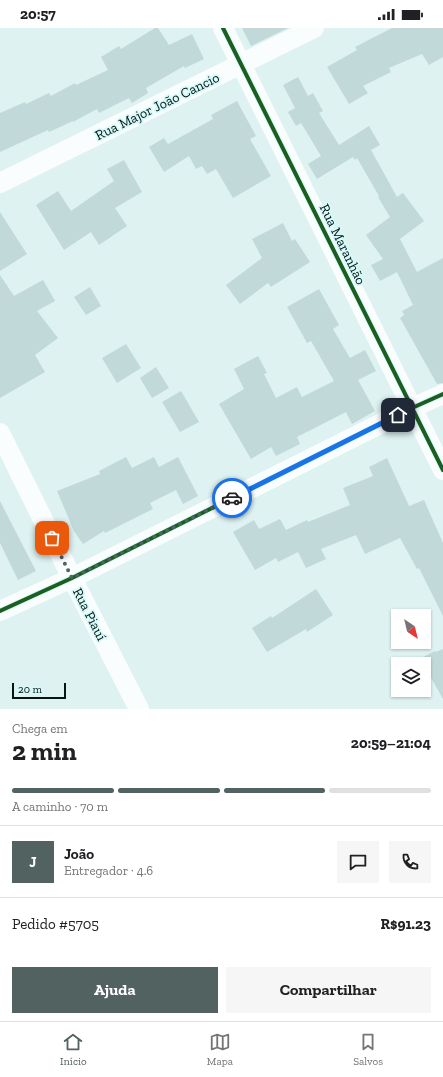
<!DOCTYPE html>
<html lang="pt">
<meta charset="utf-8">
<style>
:root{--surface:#fff;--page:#f6f6f6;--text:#202124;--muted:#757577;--line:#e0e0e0;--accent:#526261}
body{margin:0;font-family:"Zilla Slab",serif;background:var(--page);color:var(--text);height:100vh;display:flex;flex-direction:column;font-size:15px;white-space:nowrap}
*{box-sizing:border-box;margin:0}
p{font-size:13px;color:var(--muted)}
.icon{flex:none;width:22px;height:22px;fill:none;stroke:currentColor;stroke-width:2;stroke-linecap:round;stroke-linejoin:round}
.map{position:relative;height:681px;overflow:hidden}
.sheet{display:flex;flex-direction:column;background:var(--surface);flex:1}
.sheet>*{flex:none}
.needle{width:26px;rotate:145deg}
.tools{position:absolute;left:391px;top:581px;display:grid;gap:8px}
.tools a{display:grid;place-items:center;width:40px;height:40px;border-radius:0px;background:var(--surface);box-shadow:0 1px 3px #0004;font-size:20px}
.scale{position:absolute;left:12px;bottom:10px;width:54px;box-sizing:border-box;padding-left:4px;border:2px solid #071514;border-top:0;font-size:11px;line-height:14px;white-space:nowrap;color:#071514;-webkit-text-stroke:3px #d5faf9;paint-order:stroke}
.pin{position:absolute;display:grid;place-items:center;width:34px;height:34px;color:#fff;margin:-17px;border-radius:8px;box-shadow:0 2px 6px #0006}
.courier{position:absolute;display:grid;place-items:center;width:40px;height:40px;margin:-20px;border:3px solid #1a73e8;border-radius:50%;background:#fff;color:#222;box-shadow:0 1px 5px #0007}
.headline em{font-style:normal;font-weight:700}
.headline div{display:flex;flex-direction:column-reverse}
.headline{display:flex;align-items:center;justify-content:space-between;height:68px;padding:0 12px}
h1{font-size:26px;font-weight:700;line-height:30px}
.bar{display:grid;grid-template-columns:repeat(4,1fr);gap:6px 4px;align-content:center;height:48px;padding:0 12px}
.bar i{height:5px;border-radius:3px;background:var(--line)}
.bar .selected{background:var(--accent)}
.bar p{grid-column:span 4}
.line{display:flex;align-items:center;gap:10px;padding:0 12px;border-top:1px solid var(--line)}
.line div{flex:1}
.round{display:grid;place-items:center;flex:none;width:42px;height:42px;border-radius:0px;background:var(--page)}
.primary-button{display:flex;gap:8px;margin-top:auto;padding:8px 12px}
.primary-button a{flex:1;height:46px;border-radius:0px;background:var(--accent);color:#fff;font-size:16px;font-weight:700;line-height:46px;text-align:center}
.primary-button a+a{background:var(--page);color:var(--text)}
.status{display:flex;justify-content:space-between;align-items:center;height:28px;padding:0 20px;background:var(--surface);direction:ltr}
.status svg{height:11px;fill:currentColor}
.tab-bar{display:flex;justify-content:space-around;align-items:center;height:56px;border-top:1px solid var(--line);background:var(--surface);font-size:11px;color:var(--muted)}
.tab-bar a{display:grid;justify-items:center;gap:2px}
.tab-bar .selected{color:var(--accent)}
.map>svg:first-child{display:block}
</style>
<div class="status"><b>20:57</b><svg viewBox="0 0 49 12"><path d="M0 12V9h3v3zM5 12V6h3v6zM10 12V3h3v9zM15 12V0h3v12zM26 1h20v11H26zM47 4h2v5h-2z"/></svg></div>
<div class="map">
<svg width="443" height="681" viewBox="0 0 443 681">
<rect width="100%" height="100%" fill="#ddf2f1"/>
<path fill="#c1dad9" d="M155,0h3l11,17 23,-11 12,25 -19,9 -1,-2 -38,22 2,5 -16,10 -3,-5 -30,15 -2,-4 -24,13v-1l-24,11 -1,-2 -48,22v-39l25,-11 1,2 23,-11 2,3 24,-13 1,2 32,-15 -7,-13 18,-11 2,3z
M242,0h46l-37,18z
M392,0h51v29l-14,8 -7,-11 -33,14 2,4 -28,14 5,7 -19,11 -22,-37 30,-17 -2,-3z
M298,49l10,19 5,-3 10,18 -4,2 20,32 30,-19 11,19 -9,5 26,47 6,-4 21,28 -24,18 17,33 26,-14v125l-6,1 -37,-66 4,-3 -2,-4 11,-6 -16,-33 -17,9 -9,-16 12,-6 -17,-24 24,-18 -12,-20 1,-1 -22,-38 -2,2 -2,-3 -36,22 -9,-15 13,-8 -20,-33 -5,3 -8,-14 7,-4 -12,-23z
M237,73l19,35 -6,3 21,37 -38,22 -17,-29 -9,5 -5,-8 -6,3 -7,-13 -25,16 -15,-25 15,-9 4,6 45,-25 -2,-4z
M124,132l18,32 -27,16 12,18 -28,19 -8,-13 -27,18 -28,-45 22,-14 13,20 43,-30 -7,-12z
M0,184l27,42 -27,17z
M283,195l9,18 3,-2 15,23 -39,25 -3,-4 -28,21 -14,-19 36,-27 -10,-19z
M0,247l14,21 29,-16 12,21 -18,10 21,27 -23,17 10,17 -45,26z
M90,259l11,19 -15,9 -12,-18z
M319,261l20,36 -6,4 17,29 15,-8 11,21 -18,9 17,31 -23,13 -6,-12 -49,25 3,7 -24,12 -5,-9 -20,12 -32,-55 25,-15 -10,-20 24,-13 9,17 -3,1 12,24 21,-11 5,10 32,-16 -23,-40 -4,2 -20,-36z
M126,316l15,24 -24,15 -15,-25z
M156,339l13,21 -17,10 -12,-20z
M181,363l18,31 -19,10 -18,-30z
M126,429l6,11 22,-11 5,10 19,-10 20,39 -15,8 -7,-14 -26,13 3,6 -48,24 -1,-2 -21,13 -9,-13 -17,-40 43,-17 -1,-3z
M387,430l22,48 15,-6 19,43v73l-24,-48 -2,1 -17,-31 -35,16 -9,-19 -35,14 5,10 -20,9 -8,-16 -20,10 -2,-4 -21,12 -22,-38 21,-12 5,9 21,-10 6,11 21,-10 1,2 42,-17 -7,-17 30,-12 -4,-9z
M0,473l36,70 -18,9 -18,-37z
M316,561l17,26 -26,17 -1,-3 -39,23 -15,-24 19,-12 1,2z
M443,621v50l-13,-23 -4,2 -2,-5v-9h-5l-2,-4 18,-9 1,1z"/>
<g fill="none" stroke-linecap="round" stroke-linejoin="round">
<path stroke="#fafdfd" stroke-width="20" d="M223,0l220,442
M0,155l314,-155
M0,405l72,145 67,131
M0,583l72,-33 340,-170 31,-14"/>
<defs>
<path id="cycleway" d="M223,0l220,442
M0,583l72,-33 340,-170 31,-14"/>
</defs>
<use href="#cycleway" stroke="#d5faf9" stroke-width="6"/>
<use href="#cycleway" stroke="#1b5e20" stroke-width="4"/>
</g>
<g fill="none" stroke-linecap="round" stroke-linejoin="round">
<path stroke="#526261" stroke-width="4" stroke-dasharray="0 7.2" d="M52,510l20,40 160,-80"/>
<path stroke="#1a73e8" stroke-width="5" d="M232,470l166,-83"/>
</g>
<g text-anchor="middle" stroke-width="3.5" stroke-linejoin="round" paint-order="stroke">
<g font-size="14" fill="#071514" stroke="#d5faf9">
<text transform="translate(157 78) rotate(-26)" y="5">Rua Major João Cancio</text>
<text transform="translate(343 216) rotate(64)" y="5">Rua Maranhão</text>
<text transform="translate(90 586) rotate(63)" y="5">Rua Piauí</text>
</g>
</g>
</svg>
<div class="tools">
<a><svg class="needle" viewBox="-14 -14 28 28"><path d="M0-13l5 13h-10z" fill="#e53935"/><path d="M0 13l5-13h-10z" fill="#757577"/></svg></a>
<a><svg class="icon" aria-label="layers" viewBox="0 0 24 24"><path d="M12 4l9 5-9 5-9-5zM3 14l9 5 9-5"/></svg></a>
</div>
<div class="scale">20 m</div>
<div class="pin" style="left:52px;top:510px;background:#ea580c"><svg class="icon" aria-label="bag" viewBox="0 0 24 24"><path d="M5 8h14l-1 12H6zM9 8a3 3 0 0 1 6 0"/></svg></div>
<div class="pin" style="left:398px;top:387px;background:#1f2937"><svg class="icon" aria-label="home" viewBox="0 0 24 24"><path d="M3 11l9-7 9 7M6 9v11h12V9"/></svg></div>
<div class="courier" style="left:232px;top:470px"><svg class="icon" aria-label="car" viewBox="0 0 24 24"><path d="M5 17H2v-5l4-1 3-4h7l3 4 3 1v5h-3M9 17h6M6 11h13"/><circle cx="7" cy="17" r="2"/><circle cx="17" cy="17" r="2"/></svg></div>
</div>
<section class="sheet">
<div class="headline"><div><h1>2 min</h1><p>Chega em</p></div><em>20:59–21:04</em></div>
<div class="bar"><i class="selected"></i><i class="selected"></i><i class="selected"></i><i></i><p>A caminho · 70 m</p></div>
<div class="line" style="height:72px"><b class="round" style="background:var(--accent);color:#fff">J</b><div><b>João</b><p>Entregador · 4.6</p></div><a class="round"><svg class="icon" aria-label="chat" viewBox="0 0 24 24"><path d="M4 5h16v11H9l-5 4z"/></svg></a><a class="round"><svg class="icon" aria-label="phone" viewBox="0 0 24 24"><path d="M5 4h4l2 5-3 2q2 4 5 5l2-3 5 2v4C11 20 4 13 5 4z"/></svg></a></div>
<div class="line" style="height:52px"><div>Pedido #5705</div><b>R$91.23</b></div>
<div class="primary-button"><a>Ajuda</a><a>Compartilhar</a></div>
</section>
<nav class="tab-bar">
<a class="selected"><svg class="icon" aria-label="home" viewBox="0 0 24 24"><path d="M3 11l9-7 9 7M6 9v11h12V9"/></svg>Início</a>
<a><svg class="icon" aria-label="map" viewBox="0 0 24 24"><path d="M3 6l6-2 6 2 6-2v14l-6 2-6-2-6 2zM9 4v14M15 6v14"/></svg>Mapa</a>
<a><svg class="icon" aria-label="saved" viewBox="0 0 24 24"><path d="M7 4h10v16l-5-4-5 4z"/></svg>Salvos</a>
</nav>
